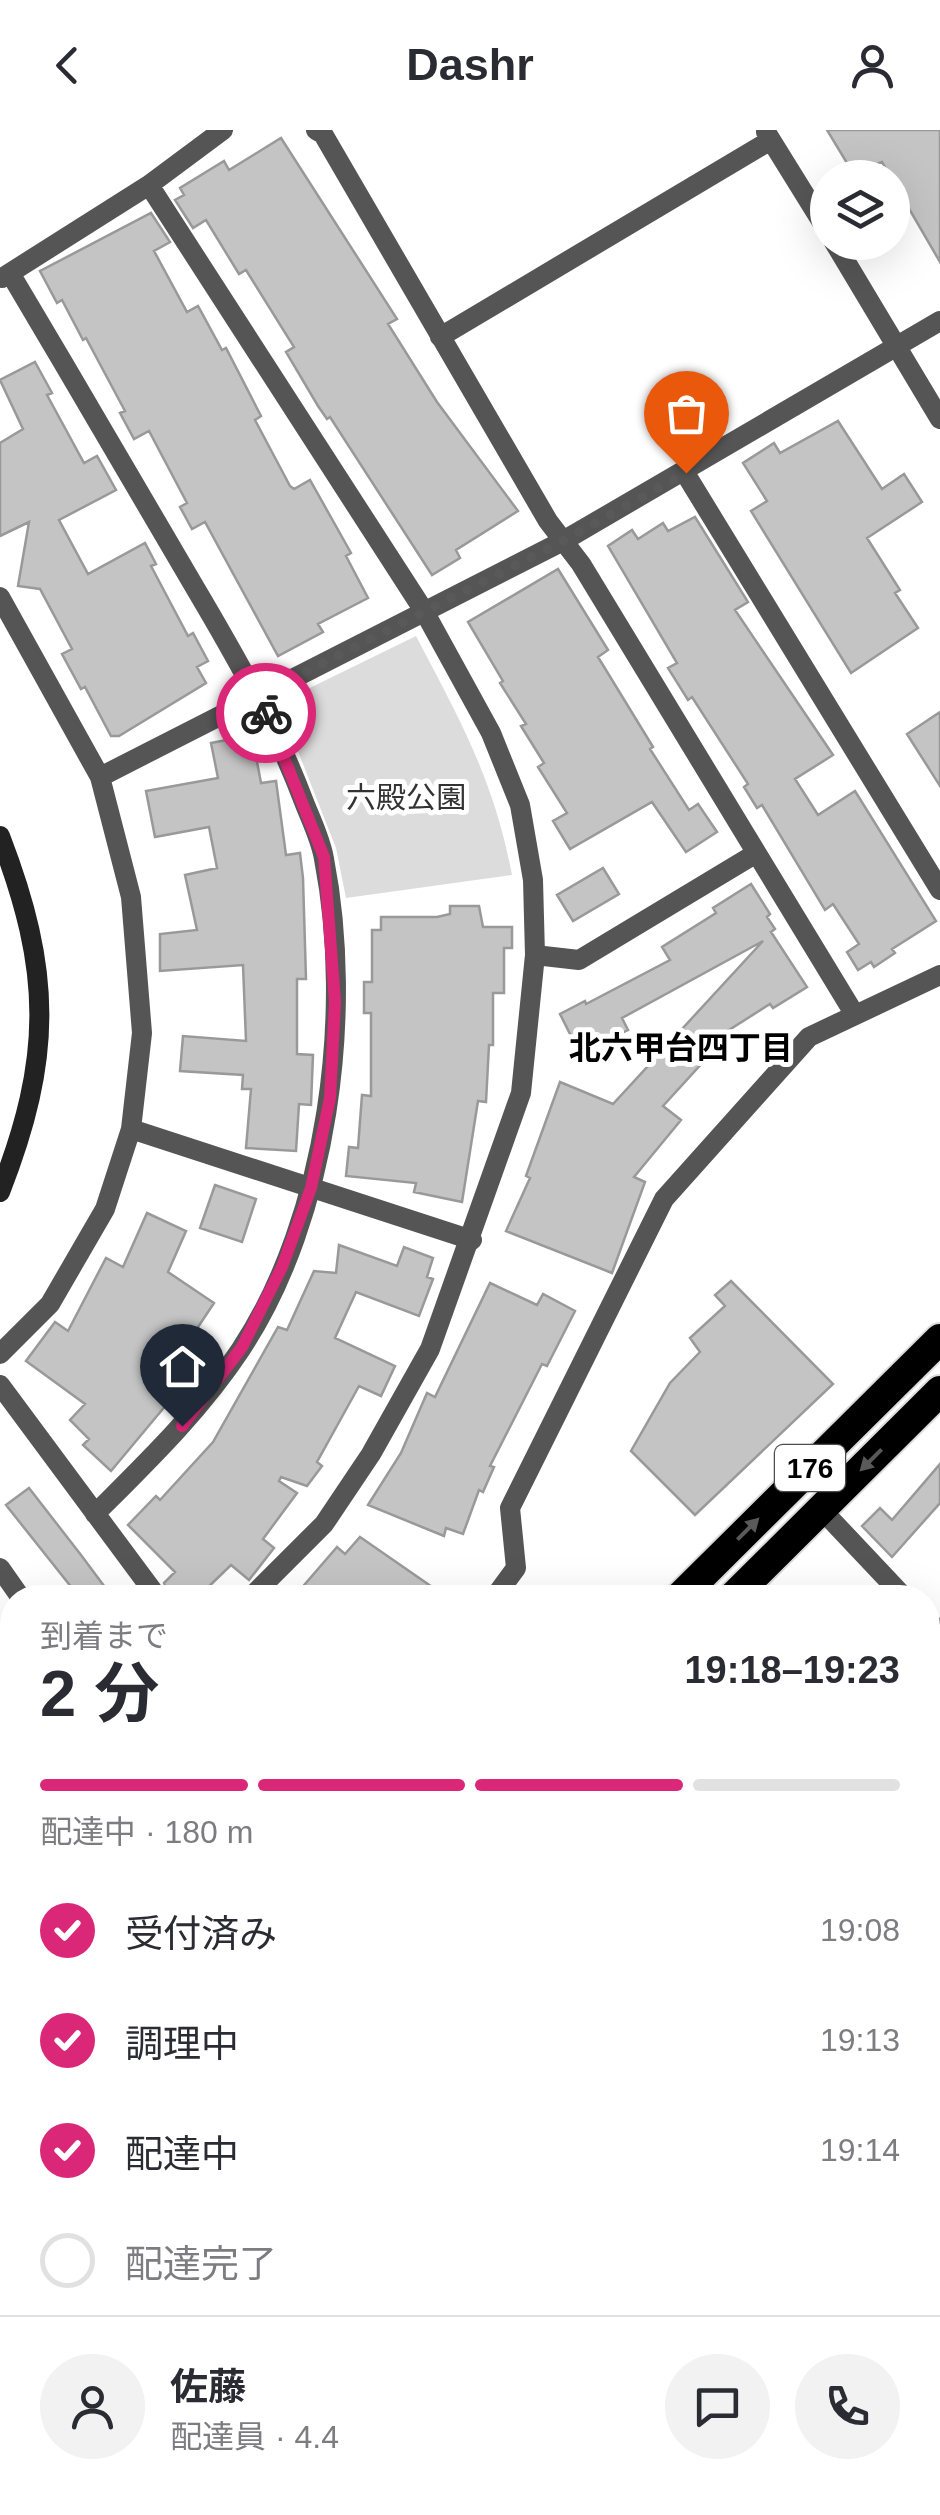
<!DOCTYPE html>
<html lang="ja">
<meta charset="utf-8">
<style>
:root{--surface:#fff;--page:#f2f2f3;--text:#2b2b33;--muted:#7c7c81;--line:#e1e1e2;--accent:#db2777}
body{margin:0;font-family:Arial,"Noto Sans JP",sans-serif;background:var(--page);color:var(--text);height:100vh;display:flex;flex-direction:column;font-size:38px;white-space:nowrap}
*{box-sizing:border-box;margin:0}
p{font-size:32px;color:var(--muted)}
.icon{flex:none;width:55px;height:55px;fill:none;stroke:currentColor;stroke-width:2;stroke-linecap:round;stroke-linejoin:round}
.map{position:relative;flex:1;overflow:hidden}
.side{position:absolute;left:0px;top:1455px;width:940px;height:930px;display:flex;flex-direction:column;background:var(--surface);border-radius:40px 40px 0 0;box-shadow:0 10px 40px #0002}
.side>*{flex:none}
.tools{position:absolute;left:810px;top:30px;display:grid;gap:20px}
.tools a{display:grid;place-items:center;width:100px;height:100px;border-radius:50%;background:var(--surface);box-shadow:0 10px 40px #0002;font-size:50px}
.pin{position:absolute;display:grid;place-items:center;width:85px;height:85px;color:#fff;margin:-102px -42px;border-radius:50% 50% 50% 0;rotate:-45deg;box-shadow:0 0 10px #0007}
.pin .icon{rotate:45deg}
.courier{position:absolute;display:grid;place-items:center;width:100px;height:100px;margin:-50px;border:8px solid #db2777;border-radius:50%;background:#fff;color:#222;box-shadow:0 2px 12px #0007}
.head em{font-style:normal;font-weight:700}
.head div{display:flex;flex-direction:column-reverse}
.head{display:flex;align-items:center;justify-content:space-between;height:170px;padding:0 40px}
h1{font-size:65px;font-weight:700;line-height:75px}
.bar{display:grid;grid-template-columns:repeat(4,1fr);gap:15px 10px;align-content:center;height:120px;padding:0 40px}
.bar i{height:12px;border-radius:8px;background:var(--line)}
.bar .on{background:var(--accent)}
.bar p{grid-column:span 4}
.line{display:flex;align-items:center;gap:25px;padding:0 40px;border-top:2px solid var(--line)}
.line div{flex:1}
.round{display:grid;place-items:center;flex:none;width:105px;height:105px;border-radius:52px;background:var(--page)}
ol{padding:0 40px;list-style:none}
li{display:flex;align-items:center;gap:30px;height:110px}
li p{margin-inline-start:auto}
li .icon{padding:10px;border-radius:50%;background:var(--accent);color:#fff;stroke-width:4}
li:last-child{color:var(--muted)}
li i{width:55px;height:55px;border:5px solid var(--line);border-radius:50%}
header{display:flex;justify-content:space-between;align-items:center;height:130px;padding:0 40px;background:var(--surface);font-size:45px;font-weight:700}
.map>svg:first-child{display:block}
</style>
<header><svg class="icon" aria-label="back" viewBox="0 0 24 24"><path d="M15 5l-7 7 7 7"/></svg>Dashr<svg class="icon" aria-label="person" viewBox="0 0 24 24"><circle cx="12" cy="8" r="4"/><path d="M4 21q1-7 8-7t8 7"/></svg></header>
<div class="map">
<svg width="940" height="2385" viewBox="0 0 940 2385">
<defs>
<pattern id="forest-crowns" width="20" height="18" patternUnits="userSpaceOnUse" patternTransform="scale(2.5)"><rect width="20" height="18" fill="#dcdcdc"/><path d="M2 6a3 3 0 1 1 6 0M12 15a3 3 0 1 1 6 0" fill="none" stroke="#bbb"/></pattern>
</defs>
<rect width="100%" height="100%" fill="#fff"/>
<path fill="url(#forest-crowns)" d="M940,1591v213l-12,-7v-205z
M940,2156v229h-330l7,-13h311v-207z"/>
<path fill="#dcdcdc" d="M416,506c44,84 78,144 96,239l-166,23 -10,-50 -57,-145z"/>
<path fill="#c4c4c4" stroke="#999" stroke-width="2.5" d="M827,0h113v132l-58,-100 -29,11z
M281,8l116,181 -9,5 49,78 81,109 -62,39 4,8 -28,17 -102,-158 -3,2 -9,-13 -32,-54 8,-5 -48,-77 -7,4 -33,-54 -13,8 -18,-28 9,-5 -4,-7 44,-27 5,9z
M151,83l19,29 -16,9 33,61 11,-6 24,44 4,-2 35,68 -6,4 35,66 4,3 16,-9 41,73 -5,3 22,42 -50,26 5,8 -45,24 -73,-134 -13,7 -12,-22 7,-4 -38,-72 -15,8 -14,-26 5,-2 -39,-73 -3,2 -21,-40 -5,3 -17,-32z
M35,232l17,31 -5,2 37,68 13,-7 19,34 -57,30 29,54 57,-31 11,21 -5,2 37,70 5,-3 15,28 -11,6 9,16 -87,53h-8l-26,-49 -4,2 -19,-35 10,-5 -32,-60 -22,-3 11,-64 -29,14v-93l23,-14 -23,-49z
M838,291l44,68 22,-15 18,28 -55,36 33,52 -5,3 23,35 -67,45 -100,-162 16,-10 -24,-38 31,-20 6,10z
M695,387l53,85 -13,8 98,145 -38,24 23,36 37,-24 81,130 -44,28 3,4 -21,14 -3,-5 -13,8 -11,-18 12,-8 -26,-40 -8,6 -63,-105 -5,3 -13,-21 4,-3 -56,-87 -4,3 -20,-32 9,-5 -69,-117 24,-16 6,9 25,-16 5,8z
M558,439l50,81 -10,7 55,90 -3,2 39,61 9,-6 19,28 -31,20 -34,-50 -82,47 -17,-28 14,-8 -29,-46 6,-4 -23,-37 5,-2 -26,-41 3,-2 -35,-59z
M940,582v74l-33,-52z
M252,605l9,48 15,-2 10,74 14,-2 3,25 3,101h-9v75l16,1 -2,50 -12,-1 -3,47 -50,-3 5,-59h-9l1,-14 -63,-4 3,-35 63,5 -3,-76 -83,6v-37l37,-4 -12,-55 32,-7 -8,-41 -54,10 -9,-46 72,-13 -7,-35z
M603,738l16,26 -46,27 -16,-26z
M751,754l19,30 -3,3 8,12 -4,3 36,55 -34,21 -3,-4 -63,40 7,6 -51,56 18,14 -47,57 11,5 -33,91 -106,-42 24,-53 -4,-2 34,-94 53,22 150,-163 -141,77 6,12 -48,24 -20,-40 25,-13 1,3 84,-44 -8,-13 54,-34 -3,-5z
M450,776h29l4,21h29v21h-8v45h-11v52h-4l-3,57 -8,-1 -16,101 -48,-10 2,-9 -70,-7 3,-29 9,1 4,-53 9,1v-83h-7v-31h8v-52h9v-13h56l13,-3z
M215,1055l41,14 -14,43 -42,-14z
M147,1083l39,18 -18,41 46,31 -32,48 7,6 -29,41 7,6 -56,67 -28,-26 6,-6 -19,-19 15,-16 -59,-43 29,-39 13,9 38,-73 17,9z
M339,1115l58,21 7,-19 29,11 -6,19 6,2 -14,37 -63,-24 -21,46 60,28 -14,30 -22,-10 -42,76 5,4 -15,20 -26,-9 -2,4 18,12 -34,46 11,9 -25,32 -18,-15 -34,33h-25l-8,-15 11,-11 -47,-47 28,-29 4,4 53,-58 65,-115 9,3 27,-59 22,2z
M731,1151l102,103 -138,131 -64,-64 39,-68 30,-31 -10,-14 35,-32 -10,-11z
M490,1153l47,22 6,-11 32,17 -28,55 -5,-2 -52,102 4,1 -11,25 -4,-2 -16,44 -17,-6 -2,8 -76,-31 33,-52 26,-60 8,4z
M940,1334v39l-48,54 -30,-31 18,-18 12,12z
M29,1358l52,67 32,43h-33l-74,-93z
M360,1407l88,61h-155l44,-51 8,7z"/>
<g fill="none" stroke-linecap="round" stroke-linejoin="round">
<defs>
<path id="highway" d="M679,1468l261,-259
M732,1468l208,-207
M0,2014l12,-5
M0,2060l12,-5"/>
</defs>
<use href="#highway" stroke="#dbdbdb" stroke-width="34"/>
<path stroke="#555" stroke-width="20" d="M316,0l7,4 225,387 33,43 274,451
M766,2l62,100
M149,55l275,426 67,122 29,72 13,75 2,75 -14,138 -91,256 -59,105 -47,70 -74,74
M834,112l106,177
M10,143c62,104 123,209 184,313 42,71 81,139 110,216 7,18 17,38 20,57 30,154 4,358 -83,490 -41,62 -94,113 -146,165
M2,148l147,-93 74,-55
M440,207l331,-197
M685,343l255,417
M0,467l100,180 31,120 11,136 -11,96 -26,80 -55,95 -50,50
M100,647l463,-236 377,-220
M535,825l44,5 176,-106
M131,999l341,111
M0,1255l158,213
M821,1379l84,89
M0,1438l21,30
M494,1468l22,-30 -6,-60 154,-309 145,-162 131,-62
M928,1491l12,10
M928,1536l12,-6
M0,1622l12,17
M0,1666l12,-9
M928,1843l12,6
M0,1853l12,-4
M928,1973l12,-19
M0,2297l12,-3
M51,2372l3,13"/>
<path stroke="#222" stroke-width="20" d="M0,706c52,135 53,221 0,356
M260,2372l4,13"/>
<use href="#highway" stroke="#000" stroke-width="30"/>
</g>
<defs><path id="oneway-solid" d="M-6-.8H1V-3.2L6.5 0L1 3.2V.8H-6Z" transform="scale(2.5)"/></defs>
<g fill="#595959">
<use href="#oneway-solid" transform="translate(871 1330) rotate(135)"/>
<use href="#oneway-solid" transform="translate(748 1399) rotate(-45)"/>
</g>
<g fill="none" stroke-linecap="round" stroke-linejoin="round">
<path stroke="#595959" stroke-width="10" stroke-dasharray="0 18" d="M266,583l-7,-17 304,-155 123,-68"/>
<path stroke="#db2777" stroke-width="12" d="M182,1296l60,-79 40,-80 29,-79 19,-90 5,-96 -11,-145 -58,-144"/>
</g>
<g text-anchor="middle" stroke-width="10" stroke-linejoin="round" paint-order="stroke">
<rect fill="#fff" stroke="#4c4c4c" stroke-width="2.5" x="775" y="1315" width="70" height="46" rx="8"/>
<g font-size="28" font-weight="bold" fill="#000">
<text x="810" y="1348">176</text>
</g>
<g font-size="30" fill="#333" stroke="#fff">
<text x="406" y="678">六殿公園</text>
</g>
<g font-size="32" font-weight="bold" fill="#000" stroke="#fff">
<text x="681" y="929">北六甲台四丁目</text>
</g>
</g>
</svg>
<div class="tools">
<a><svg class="icon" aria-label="layers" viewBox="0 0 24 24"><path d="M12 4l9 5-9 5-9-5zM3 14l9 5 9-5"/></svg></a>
</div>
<div class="pin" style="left:686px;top:343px;background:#ea580c"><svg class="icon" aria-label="bag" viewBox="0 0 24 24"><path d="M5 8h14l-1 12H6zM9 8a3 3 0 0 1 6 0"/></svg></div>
<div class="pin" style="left:182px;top:1296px;background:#1f2937"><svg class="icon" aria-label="home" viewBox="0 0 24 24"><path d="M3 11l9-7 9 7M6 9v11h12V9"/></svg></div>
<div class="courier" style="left:266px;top:583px"><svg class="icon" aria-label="bike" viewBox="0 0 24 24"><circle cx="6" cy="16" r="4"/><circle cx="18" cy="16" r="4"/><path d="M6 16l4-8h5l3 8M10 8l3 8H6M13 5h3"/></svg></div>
<section class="side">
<div class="head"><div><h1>2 分</h1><p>到着まで</p></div><em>19:18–19:23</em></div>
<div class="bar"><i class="on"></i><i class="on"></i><i class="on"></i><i></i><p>配達中 · 180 m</p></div>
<ol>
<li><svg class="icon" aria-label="check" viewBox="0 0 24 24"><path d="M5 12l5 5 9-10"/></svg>受付済み<p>19:08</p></li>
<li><svg class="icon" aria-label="check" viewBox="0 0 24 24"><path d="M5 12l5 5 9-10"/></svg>調理中<p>19:13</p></li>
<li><svg class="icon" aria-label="check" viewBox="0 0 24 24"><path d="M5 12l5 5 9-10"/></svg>配達中<p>19:14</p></li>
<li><i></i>配達完了</li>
</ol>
<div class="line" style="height:180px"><a class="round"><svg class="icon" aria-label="person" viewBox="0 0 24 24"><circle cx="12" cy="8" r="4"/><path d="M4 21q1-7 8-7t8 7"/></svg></a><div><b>佐藤</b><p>配達員 · 4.4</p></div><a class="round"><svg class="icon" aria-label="chat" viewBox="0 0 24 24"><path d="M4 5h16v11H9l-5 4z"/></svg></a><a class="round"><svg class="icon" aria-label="phone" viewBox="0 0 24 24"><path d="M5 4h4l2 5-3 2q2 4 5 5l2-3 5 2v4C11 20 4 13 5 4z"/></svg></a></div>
</section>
</div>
